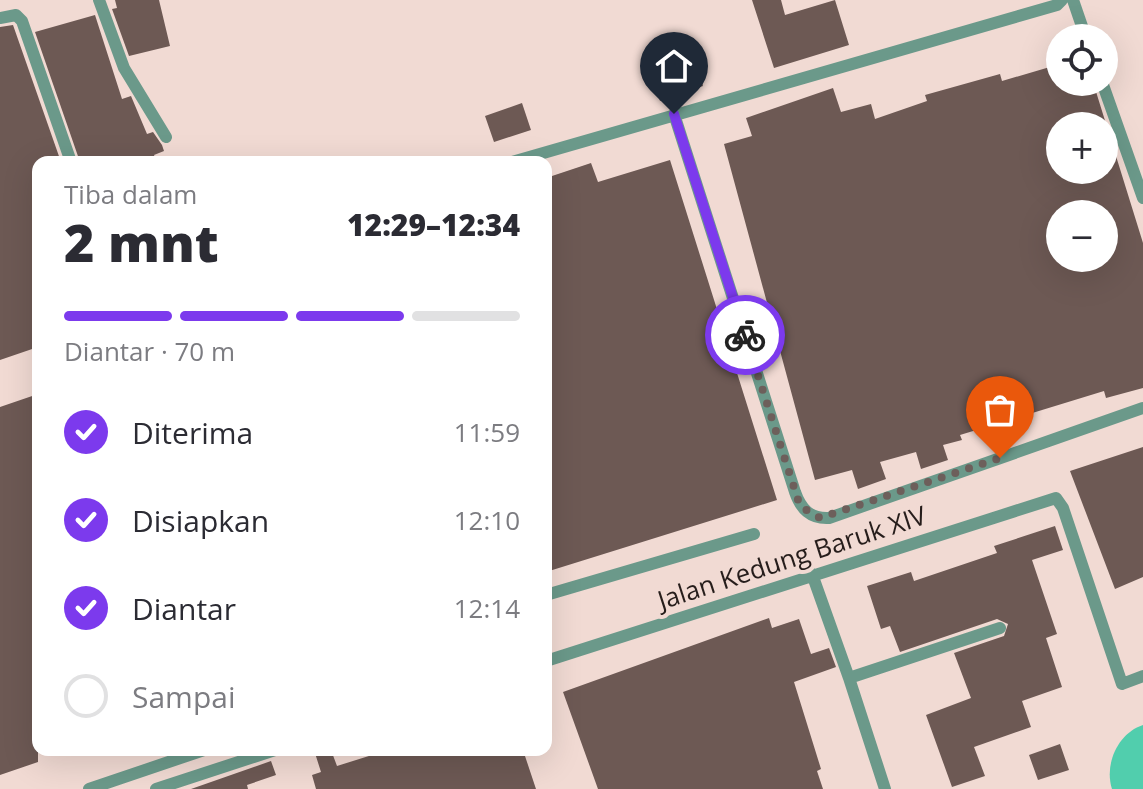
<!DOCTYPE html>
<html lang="id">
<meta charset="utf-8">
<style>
:root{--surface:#fff;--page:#f7f7f7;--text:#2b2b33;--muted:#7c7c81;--line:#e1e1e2;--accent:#7c3aed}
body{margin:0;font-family:"Open Sans",sans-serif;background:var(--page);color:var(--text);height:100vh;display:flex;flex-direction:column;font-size:30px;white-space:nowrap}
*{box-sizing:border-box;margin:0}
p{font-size:26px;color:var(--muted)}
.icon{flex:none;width:44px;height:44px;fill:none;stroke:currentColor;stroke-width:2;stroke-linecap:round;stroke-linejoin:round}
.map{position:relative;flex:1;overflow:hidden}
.sheet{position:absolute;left:32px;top:156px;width:520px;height:600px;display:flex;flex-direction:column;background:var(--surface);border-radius:16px;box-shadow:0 8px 32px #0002}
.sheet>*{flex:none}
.tools{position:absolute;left:1046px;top:24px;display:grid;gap:16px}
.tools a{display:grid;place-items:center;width:72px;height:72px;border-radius:50%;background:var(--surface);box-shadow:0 8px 32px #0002;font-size:40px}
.pin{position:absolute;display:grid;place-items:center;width:68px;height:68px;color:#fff;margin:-82px -34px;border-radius:50% 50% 50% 0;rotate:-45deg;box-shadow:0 0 8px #0007}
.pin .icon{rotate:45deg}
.courier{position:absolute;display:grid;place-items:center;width:80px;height:80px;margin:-40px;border:6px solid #7c3aed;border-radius:50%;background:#fff;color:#222;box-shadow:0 2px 10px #0007}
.head em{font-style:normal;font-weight:800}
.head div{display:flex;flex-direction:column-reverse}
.head{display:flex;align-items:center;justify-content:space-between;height:136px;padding:0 32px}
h1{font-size:52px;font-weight:800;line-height:60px}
.bar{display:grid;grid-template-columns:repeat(4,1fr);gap:12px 8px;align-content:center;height:96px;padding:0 32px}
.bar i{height:10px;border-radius:6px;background:var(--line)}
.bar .current{background:var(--accent)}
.bar p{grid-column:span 4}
ol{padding:0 32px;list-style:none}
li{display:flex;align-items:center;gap:24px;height:88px}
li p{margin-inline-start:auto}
li .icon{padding:8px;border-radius:50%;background:var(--accent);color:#fff;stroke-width:4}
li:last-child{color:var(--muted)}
li i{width:44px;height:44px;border:4px solid var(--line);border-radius:50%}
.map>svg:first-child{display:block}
</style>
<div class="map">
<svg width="1143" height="789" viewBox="0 0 1143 789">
<rect width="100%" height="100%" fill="#f1dad3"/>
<path fill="#51cead" d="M1143,725v64h-31c-8,-25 6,-56 31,-64z"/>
<path fill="#6d5954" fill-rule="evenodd" d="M115,0h44l11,46 -41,10 -17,-47 5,-1z
M752,0h29l4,15 50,-15 14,45 -75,23z
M95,15l27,84 9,-3 16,38 6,-2 9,13 2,6 -10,4 3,7h-77l-45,-130z
M13,25l48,137h-23v185l-38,13v-333z
M688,42l15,44 -43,15 -15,-45z
M1060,64v18h33l50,161v145l-37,10 -2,-7 -144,44 2,5 -19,5 5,15 -27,9 -5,-17 -36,10 6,17 -28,10 -6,-19 -37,10 -91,-336 28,-8 -6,-18 87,-30 8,24 30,-8 4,15 52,-18 -2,-6 75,-21 2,7zM1060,126h44v44h-44zM1060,214h44v44h-44z
M522,103l9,27 -37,12 -9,-26z
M670,160l107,340 -231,72v-394l45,-15 7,19z
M38,394v368l-38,13v-368z
M1143,447v130l-28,12 -45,-118z
M1055,526l8,24 -31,10 25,74 -11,4 16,49 -40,14 9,26 -57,20 11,29 -33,11 -26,-72 45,-17 -17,-45 50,-17 4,-12 -11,-5 -97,33 -10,-26 -9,3 -14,-43 44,-14 3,9 83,-28 -3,-7z
M769,618l3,10 27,-9 12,35 18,-6 7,19 -42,15 27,87 -4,2 6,18h-225l-35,-97z
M1060,744l9,26 -31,10 -9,-25z
M314,750h17l6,16 51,-16h135l13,39h-220l-4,-14 9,-3z
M271,761l5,14 -29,10 1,4h-57z"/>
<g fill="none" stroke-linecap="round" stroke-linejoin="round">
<path stroke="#6b998a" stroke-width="12" d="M99,0l25,68 42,69
M1073,0l13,38
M0,18l16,-3 6,6 49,141
M1102,82l41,116
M674,114l121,378c6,17 15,27 34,26l314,-110
M512,162l545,-157 5,-5
M812,574l37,104 151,-50
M546,595l208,-61
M546,661l510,-163 7,10 59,176 21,-8
M849,678l36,111
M89,789l115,-39
M156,789l119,-39"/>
</g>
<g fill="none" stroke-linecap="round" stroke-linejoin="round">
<path stroke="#6d5f5b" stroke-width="8" stroke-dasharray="0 14.4" d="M745,335l55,171 20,12 180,-60"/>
<path stroke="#7c3aed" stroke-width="10" d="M674,114l71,221"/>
</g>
<g text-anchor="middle" stroke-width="8" stroke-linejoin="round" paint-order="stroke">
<g font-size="26" fill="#261d1b" stroke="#f1dad3">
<text transform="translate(792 558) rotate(-18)" y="9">Jalan Kedung Baruk XIV</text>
</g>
</g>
</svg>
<div class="tools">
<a><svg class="icon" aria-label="locate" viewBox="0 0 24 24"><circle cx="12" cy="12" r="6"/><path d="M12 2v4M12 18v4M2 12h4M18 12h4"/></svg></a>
<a>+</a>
<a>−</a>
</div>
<div class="pin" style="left:1000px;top:458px;background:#ea580c"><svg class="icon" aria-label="bag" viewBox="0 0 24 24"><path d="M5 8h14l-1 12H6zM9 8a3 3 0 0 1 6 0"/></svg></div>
<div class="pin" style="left:674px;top:114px;background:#1f2937"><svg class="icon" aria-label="home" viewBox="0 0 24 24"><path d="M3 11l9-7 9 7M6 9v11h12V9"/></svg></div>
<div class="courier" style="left:745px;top:335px"><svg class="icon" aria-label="bike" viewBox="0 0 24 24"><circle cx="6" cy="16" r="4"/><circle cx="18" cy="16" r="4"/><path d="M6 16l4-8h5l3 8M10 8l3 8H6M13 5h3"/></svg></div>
<section class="sheet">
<div class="head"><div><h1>2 mnt</h1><p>Tiba dalam</p></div><em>12:29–12:34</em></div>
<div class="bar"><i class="current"></i><i class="current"></i><i class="current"></i><i></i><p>Diantar · 70 m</p></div>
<ol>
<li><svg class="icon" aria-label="check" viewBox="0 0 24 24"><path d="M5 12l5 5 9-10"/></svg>Diterima<p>11:59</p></li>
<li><svg class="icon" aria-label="check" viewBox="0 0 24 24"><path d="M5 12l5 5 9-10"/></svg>Disiapkan<p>12:10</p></li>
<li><svg class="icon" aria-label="check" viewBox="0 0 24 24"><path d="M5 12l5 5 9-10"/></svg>Diantar<p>12:14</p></li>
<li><i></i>Sampai</li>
</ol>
</section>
</div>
